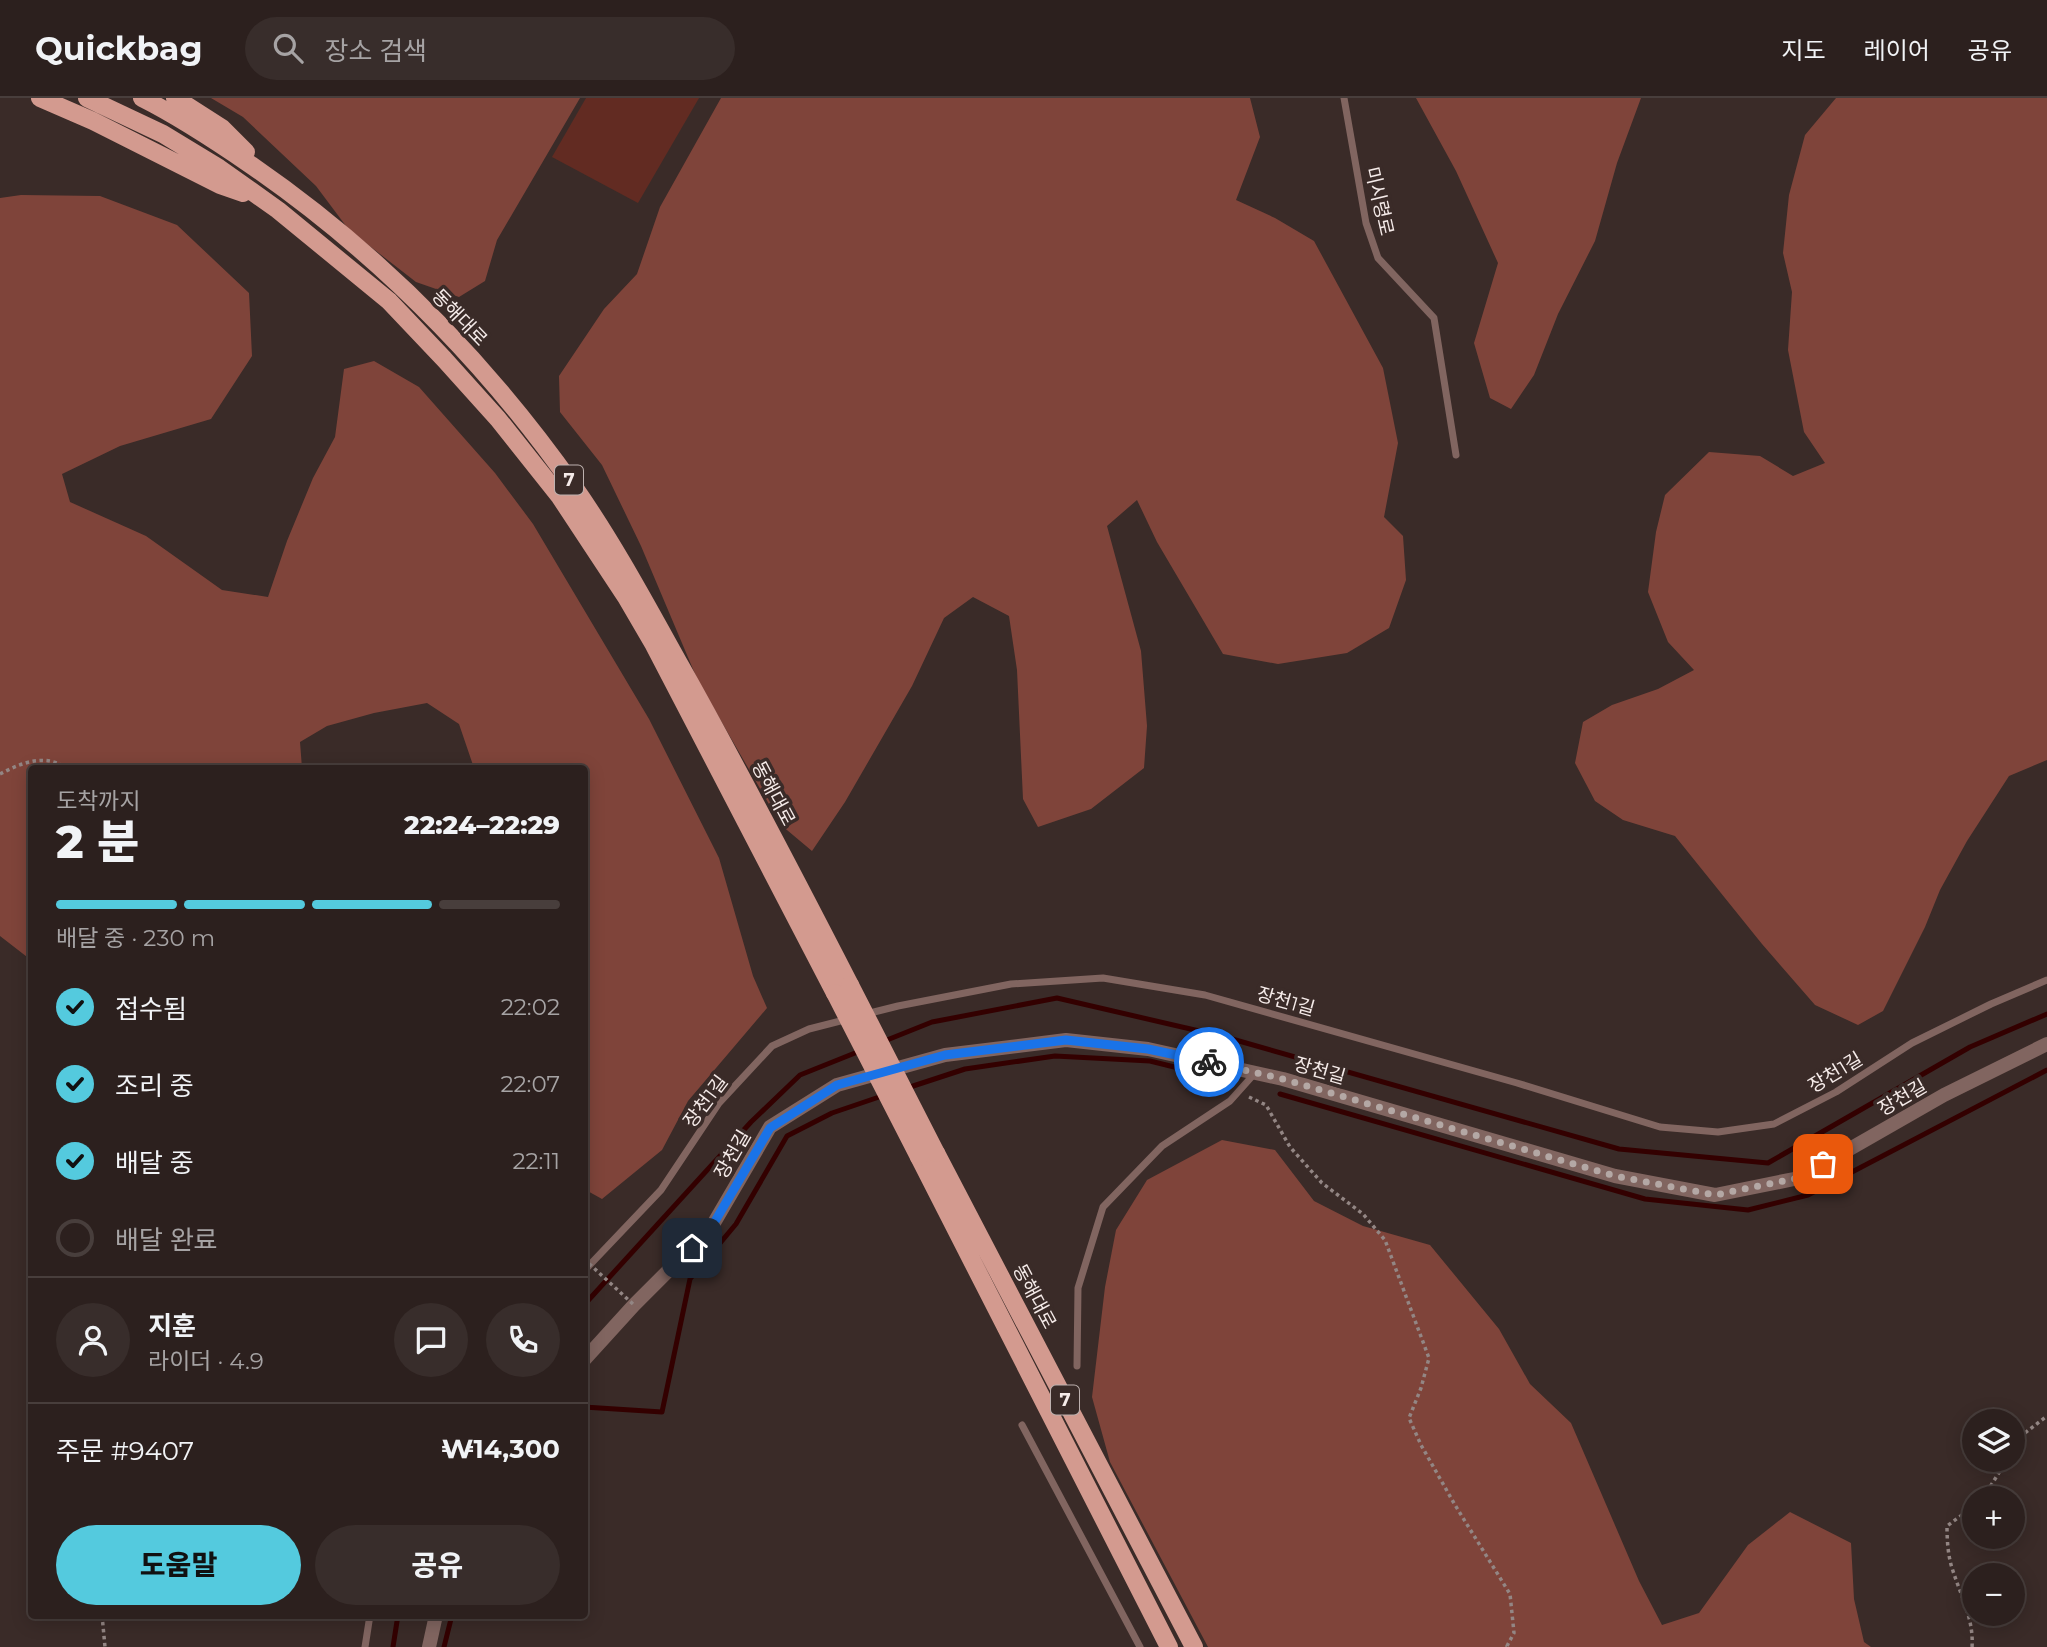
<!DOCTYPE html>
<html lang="ko">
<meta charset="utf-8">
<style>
:root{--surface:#2c201e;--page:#382d2b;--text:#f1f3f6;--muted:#a6a3a4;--line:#483e3c;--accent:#54cade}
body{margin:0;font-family:Montserrat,"Noto Sans KR",sans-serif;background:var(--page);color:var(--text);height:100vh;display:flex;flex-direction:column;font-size:26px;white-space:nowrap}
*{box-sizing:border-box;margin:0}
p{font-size:23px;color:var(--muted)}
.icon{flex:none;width:38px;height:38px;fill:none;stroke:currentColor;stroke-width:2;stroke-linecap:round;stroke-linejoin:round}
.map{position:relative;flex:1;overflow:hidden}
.details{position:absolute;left:28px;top:667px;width:560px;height:854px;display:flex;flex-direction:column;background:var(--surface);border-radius:7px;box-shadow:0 4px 18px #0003,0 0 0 2px var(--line)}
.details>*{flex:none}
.fabs{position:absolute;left:1962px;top:1311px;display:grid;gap:14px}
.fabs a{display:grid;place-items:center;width:63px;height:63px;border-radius:50%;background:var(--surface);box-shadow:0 4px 18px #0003,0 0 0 2px var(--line);font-size:35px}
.pin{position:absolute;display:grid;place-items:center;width:60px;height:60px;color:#fff;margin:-30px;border-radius:14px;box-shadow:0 4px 10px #0006}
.courier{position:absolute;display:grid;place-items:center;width:70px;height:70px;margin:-35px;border:5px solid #1a73e8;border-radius:50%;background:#fff;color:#222;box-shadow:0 2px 9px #0007}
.head em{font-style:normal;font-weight:800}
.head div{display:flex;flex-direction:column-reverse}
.head{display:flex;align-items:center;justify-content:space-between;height:119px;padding:0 28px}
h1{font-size:46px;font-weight:800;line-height:52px}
.bar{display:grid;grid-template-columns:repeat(4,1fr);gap:10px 7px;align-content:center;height:84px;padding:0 28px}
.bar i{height:9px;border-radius:5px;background:var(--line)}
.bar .active{background:var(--accent)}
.bar p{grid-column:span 4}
.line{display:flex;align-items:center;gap:18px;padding:0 28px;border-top:2px solid var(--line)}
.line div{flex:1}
.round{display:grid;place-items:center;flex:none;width:74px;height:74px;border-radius:37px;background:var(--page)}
ol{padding:0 28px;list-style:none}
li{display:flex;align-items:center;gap:21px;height:77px}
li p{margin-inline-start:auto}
li .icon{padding:7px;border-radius:50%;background:var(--accent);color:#111;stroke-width:4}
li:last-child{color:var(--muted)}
li i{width:38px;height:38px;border:4px solid var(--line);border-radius:50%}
.action{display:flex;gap:14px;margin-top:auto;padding:14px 28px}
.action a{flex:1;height:80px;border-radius:42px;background:var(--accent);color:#111;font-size:28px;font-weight:800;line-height:80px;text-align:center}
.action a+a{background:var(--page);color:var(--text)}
header{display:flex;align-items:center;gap:42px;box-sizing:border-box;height:98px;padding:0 35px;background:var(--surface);border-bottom:2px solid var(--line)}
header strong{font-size:33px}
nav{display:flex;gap:38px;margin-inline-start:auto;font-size:24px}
.search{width:490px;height:63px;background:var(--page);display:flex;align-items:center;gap:18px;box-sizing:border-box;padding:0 24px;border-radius:38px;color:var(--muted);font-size:26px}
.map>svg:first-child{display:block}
</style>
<header>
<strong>Quickbag</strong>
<div class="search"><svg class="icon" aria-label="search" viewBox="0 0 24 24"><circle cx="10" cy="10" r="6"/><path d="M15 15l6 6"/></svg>장소 검색</div>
<nav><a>지도</a><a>레이어</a><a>공유</a></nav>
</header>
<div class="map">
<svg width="2047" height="1549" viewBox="0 0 2047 1549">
<rect width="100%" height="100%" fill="#3a2b28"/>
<path fill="#622b22" d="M586,0h113l-61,105 -86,-46z"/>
<path fill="#7f443a" d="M211,0h369l-83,142 -12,41 -26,16 -43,-15 -67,-52 -33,-44 -73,-69z
M721,0h529l10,39 -24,63 39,18 39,23 69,127 15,75 -14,74 19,19 3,44 -17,48 -42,25 -69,11 -55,-10 -66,-112 -20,-42 -30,26 34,125 6,75 -3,42 -53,41 -53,18 -15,-28 -6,-129 -8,-54 -36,-19 -29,21 -32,68 -67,116 -33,49 -31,-26 -83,-144 -57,-135 -39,-81 -42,-53 -1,-36 45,-67 33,-35 23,-67z
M1416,0h225l-24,65 -22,78 -37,73 -24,61 -23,34 -21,-11 -16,-55 24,-80 -42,-92z
M1836,0h211v662l-38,16 -42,65 -27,49 -15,37 -42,84 -25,14 -43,-20 -53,-61 -87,-108 -52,-16 -28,-19 -20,-38 8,-41 29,-17 46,-16 36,-19 -26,-28 -20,-50 8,-60 9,-37 44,-43 51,4 33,20 32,-13 -21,-31 -16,-82 4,-58 -9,-39 6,-58 16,-60z
M21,97l79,1 77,29 72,68 3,63 -41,63 -91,27 -58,28 8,28 76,34 76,54 46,7 19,-56 26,-63 22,-41 9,-68 30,-8 45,26 76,86 38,51 116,195 70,139 34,118 14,32 -79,93 -26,49 -60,49 -18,-10v-421h-110l-15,-44 -32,-21 -53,10 -47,13 -27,16 2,26h-270l-1,192 -31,-24v-738z
M1222,1042l53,10 39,51 49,25 67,19 69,84 31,55 41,39 68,158 23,44 37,-12 49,-68 42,-33 61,31 3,56 10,43 7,5h-663l-98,-185 -18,-65 13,-110 11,-57 31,-50z"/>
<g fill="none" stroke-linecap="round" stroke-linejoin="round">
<path stroke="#300" stroke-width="5" d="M882,944l50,-20 125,-24 168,39 394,112 149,14 202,-116 77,-33
M907,990l58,-19 90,-13 95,5 77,19
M1280,996l365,105 103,11 60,-15 239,-125
M584,1207l167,-183 49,-47 60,-24
M584,1309l78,5 28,-133 46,-55 51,-88 45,-23 53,-18
M393,1549l5,-32
M444,1549l8,-32"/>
<path stroke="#938684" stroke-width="3.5" stroke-dasharray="3.5 3.5" stroke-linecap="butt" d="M0,676c21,-11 45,-21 66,-6
M1249,999l17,8 24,42 32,36 41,31 22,26 44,118 -8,30 -12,30 12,27 34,60 55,89 4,39 -7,13 1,1
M2012,1351l9,-13 26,-20
M1983,1400l24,-38
M102,1517l3,32
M1972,1549c2,-27 -11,-51 -19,-76 -5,-14 -6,-30 -6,-45l27,-20"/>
<path stroke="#816560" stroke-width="7" d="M1344,0l22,125 12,35 56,60 22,137
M866,916l32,-8 113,-22 92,-6 102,17 312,88 143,44 58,5 56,-8 62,-32 76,-49 79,-39 56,-24
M584,1173l77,-81 58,-87 53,-57 37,-17 39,-10
M1077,1268l1,-78 25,-81 59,-61 68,-45 25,-28
M1022,1327l118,222
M365,1549l5,-32"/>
<path stroke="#816560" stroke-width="14" d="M584,1262l50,-55 77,-77 59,-101 67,-42 108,-30 121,-15 82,9 135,30 332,97 100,19 84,-17 145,-83 103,-51
M429,1549l7,-32"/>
<path stroke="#d39a8f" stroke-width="18" d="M40,0l53,23 127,64 23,8
M87,0l76,36 56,34 59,42 111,91 55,58 54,60 62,78 66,100 28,48 181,348
M142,0c38,19 74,43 109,67 126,87 235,197 323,322 40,57 73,119 107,180 59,105 114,211 169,318
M175,0l47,30 24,24
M936,1055l258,494
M919,1059l250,490"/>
<path stroke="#938684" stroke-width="3.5" stroke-dasharray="3.5 3.5" stroke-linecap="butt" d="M584,1161l50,46"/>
<path stroke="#d39a8f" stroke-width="18" d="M850,887l86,168
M835,895l84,164"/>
</g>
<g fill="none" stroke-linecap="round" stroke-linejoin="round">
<path stroke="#b4a8a5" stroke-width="7" stroke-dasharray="0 12.6" d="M1209,964l74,17 332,97 100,19 83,-17 25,-14"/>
<path stroke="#1a73e8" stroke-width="9" d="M692,1150l19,-20 59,-100 67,-43 108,-30 121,-15 82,9 61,13"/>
</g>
<g text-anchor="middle" stroke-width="7" stroke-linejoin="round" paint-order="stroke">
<g fill="#3a2b28" stroke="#bdb1af" stroke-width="2">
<rect x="555" y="367.5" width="28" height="29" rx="5"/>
<rect x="1051" y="1287.5" width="28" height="29" rx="5"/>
</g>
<g font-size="18" font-weight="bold" fill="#f5ebe9">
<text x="569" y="388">7</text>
<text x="1065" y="1308">7</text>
</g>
<g font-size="19" fill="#f5ebe9" stroke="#3a2b28">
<text transform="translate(1380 103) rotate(77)" y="7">미시령로</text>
<text transform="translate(460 219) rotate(46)" y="7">동해대로</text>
<text transform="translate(774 695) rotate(62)" y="7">동해대로</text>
<text transform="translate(1286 903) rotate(16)" y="7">장천1길</text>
<text transform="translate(1320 972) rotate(16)" y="7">장천길</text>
<text transform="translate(1835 974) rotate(-31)" y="7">장천1길</text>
<text transform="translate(1902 999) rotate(-30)" y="7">장천길</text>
<text transform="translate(705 1003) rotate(-53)" y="7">장천1길</text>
<text transform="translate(732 1056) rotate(-60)" y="7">장천길</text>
<text transform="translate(1035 1198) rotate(62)" y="7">동해대로</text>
</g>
</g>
</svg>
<div class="fabs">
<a><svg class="icon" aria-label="layers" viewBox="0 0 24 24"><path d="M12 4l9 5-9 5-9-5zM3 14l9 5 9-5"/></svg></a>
<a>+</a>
<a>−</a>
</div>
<div class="pin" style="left:1823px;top:1066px;background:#ea580c"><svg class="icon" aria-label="bag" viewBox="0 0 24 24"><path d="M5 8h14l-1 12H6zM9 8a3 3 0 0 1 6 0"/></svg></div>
<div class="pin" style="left:692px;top:1150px;background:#1f2937"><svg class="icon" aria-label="home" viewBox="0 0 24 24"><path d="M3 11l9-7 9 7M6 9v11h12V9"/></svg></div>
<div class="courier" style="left:1209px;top:964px"><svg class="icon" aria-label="bike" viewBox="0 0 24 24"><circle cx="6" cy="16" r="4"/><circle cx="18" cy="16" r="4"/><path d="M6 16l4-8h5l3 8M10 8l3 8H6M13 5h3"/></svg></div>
<section class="details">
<div class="head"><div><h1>2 분</h1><p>도착까지</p></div><em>22:24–22:29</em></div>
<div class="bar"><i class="active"></i><i class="active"></i><i class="active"></i><i></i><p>배달 중 · 230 m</p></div>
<ol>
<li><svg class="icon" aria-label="check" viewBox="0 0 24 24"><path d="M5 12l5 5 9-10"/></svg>접수됨<p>22:02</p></li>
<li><svg class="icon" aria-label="check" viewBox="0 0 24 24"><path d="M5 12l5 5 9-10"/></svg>조리 중<p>22:07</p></li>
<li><svg class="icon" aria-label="check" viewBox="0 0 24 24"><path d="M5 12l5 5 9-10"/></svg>배달 중<p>22:11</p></li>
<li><i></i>배달 완료</li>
</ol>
<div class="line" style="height:126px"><a class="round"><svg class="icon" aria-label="person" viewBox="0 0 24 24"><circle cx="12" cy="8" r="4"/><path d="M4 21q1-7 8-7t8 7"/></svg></a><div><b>지훈</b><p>라이더 · 4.9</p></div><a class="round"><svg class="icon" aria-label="chat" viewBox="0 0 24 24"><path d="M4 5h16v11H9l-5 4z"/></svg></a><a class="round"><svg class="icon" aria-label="phone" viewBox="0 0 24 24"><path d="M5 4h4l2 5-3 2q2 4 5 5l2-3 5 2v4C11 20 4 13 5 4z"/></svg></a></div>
<div class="line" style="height:91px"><div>주문 #9407</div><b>₩14,300</b></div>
<div class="action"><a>도움말</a><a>공유</a></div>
</section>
</div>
